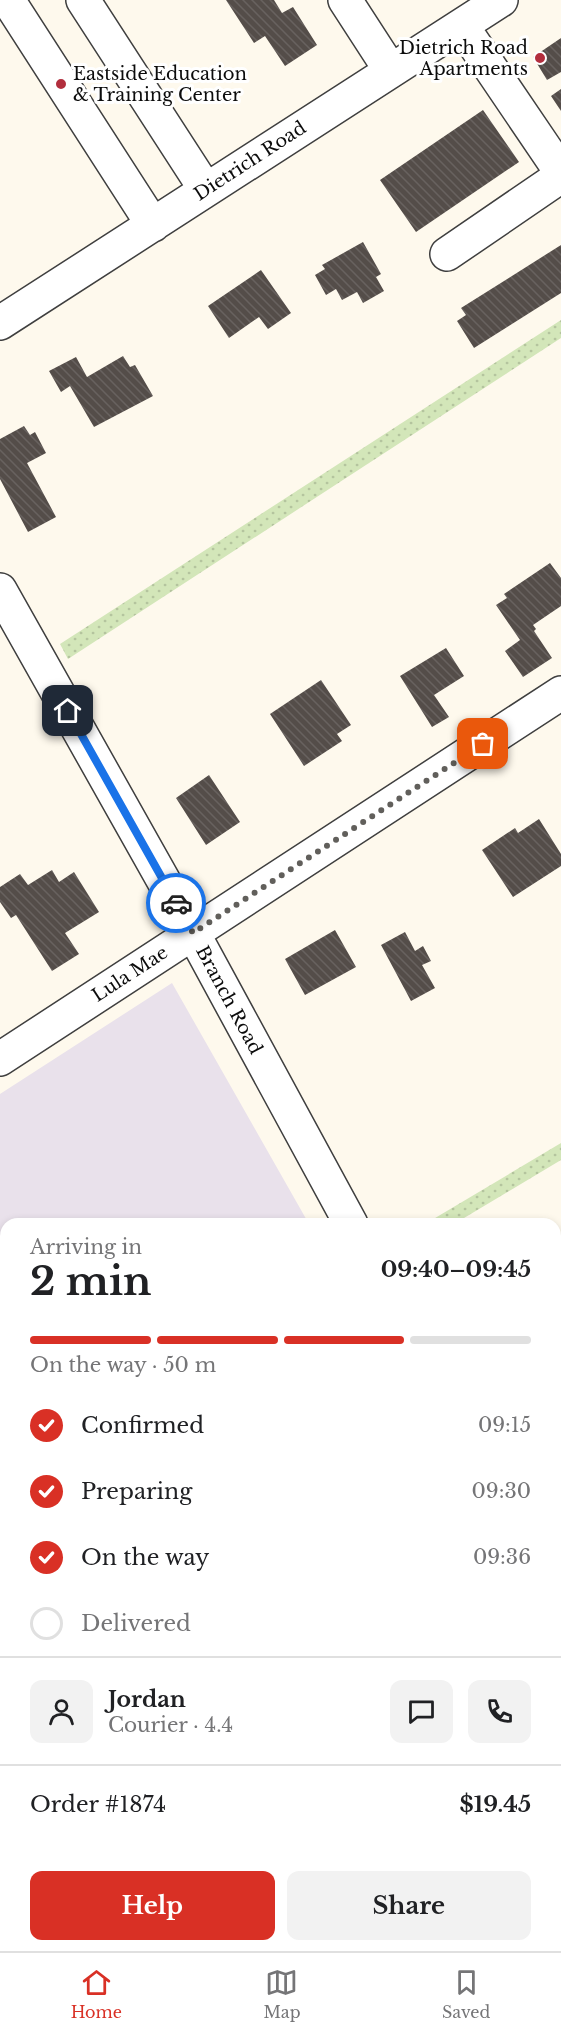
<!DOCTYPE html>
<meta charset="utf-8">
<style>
:root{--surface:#fff;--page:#f2f2f2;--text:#202124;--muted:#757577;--line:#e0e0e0;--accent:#d93025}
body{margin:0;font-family:"Libre Baskerville",serif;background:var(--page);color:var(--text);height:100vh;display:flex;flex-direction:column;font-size:22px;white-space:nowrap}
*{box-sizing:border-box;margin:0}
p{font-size:20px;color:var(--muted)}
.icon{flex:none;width:33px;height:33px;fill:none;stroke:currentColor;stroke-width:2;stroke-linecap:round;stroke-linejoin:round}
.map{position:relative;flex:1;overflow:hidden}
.details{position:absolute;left:0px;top:1218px;width:561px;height:734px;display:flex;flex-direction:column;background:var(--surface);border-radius:18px 18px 0 0;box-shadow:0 3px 9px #0003}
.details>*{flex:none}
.pin{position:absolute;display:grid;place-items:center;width:51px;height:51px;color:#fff;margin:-26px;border-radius:12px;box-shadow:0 3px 9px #0006}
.courier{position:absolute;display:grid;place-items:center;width:60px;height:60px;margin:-30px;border:4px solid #1a73e8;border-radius:50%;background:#fff;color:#222;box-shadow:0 2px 8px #0007}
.headline em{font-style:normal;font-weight:700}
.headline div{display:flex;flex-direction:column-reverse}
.headline{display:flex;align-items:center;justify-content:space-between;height:102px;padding:0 30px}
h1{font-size:39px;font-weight:700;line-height:45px}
.bar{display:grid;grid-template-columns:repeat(4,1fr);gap:9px 6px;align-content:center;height:72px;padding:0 30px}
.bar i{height:8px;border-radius:4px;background:var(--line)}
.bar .on{background:var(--accent)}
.bar p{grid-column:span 4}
.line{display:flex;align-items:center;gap:15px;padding:0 30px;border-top:2px solid var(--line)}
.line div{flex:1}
.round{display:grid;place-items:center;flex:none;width:63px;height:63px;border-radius:12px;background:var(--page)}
ol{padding:0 30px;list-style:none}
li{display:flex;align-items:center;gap:18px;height:66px}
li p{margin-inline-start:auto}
li .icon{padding:6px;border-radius:50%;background:var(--accent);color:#fff;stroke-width:4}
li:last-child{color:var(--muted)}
li i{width:33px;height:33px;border:3px solid var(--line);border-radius:50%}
.primary-button{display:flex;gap:12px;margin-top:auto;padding:12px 30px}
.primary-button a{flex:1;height:69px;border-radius:12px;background:var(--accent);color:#fff;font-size:24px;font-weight:700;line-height:69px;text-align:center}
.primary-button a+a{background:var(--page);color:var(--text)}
.tabs{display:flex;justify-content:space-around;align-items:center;height:84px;border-top:2px solid var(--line);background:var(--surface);font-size:16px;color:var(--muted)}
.tabs a{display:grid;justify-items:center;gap:3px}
.tabs .on{color:var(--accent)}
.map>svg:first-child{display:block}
</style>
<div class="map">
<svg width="561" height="1951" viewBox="0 0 561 1951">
<defs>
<pattern id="grass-dots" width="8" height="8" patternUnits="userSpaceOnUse" patternTransform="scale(1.5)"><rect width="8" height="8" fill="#d3e6b9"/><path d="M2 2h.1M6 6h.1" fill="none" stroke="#b4c49e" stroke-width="1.8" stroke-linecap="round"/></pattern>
<pattern id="building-back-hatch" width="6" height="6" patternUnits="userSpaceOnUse" patternTransform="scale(1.5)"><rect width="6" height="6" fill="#544d49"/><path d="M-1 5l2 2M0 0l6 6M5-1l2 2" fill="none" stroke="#68625f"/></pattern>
</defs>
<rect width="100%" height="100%" fill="#fef9ed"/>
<path fill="#e9e1eb" d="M172,983l137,241h-303v722h549v-291l6,11v285h-561v-857z"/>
<path fill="url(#grass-dots)" d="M561,320v18l-493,321 -8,-15z
M561,1143v17l-107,64h-29z"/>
<path fill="url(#building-back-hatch)" d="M226,0h48l8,13 11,-6 24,38 -32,21 -20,-30 -11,7z
M561,38v34l-14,8 -14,-23z
M561,89v22l-10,-15z
M483,110l36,52 -103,70 -36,-52z
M363,242l18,32 -5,3 8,14 -21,12 -6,-11 -15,8 -6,-11 -10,6 -11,-20 10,-6 -3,-4z
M561,245v48l-87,55 -17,-27 9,-6 -5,-7z
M261,270l30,43 -23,16 -9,-12 -30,21 -21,-32z
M123,356l7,11 5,-2 18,31 -59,31 -24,-41 -9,6 -12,-21 27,-14 11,20z
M24,426l6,9 5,-3 11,21 -19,10 29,54 -28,15 -28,-53v-40z
M550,563l11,15v28l-28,19 3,4 -2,2 18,27 -29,19 -18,-26 15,-11 -24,-35 11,-7 -3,-4z
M446,648l18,28 -30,19 15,22 -17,10 -32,-51z
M321,680l30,45 -14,9 5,7 -38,25 -34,-52z
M209,775l31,47 -34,23 -30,-47z
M539,819l22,35v12l-48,31 -31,-47 33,-22 3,5z
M52,870l7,12 15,-10 25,40 -34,21 14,21 -27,17 -36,-56 -5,3 -11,-16v-15l20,-13 8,11z
M335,930l21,37 -51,28 -20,-36z
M405,932l10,19 8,-5 8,15 -9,4 13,23 -24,13 -30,-56z
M0,1834l6,9v3l-6,4z
M561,1939v12h-17l11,-5z"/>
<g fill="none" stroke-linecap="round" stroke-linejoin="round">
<defs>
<path id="minor" d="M8,0l145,225
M83,0l123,190
M345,0l46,71
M462,26l99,146
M447,254l114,-78
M0,323l501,-323
M0,590l193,343 158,291
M0,1059l561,-366
M555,1424l6,-4
M0,1584l6,-4
M555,1597l6,11
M555,1855l6,-1
M350,1951l9,-5"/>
</defs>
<use href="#minor" stroke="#3f3f3f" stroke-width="36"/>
<use href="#minor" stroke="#fff" stroke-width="33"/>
</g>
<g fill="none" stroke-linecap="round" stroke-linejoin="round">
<path stroke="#615f5b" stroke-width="6" stroke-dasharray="0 10.8" d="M176,903l17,30 290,-189"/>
<path stroke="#1a73e8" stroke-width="8" d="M68,711l108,192"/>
</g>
<g fill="#b22e3d" stroke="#fff" stroke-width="2">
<circle cx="540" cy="58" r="6"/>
<circle cx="61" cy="84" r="6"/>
</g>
<g text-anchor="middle" stroke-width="6" stroke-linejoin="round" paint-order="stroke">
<g font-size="18" fill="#0c0c0c" stroke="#fff" text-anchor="end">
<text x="528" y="54">Dietrich Road<tspan x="528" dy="21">Apartments</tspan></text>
<text x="73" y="80" text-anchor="start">Eastside Education<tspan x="73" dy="21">&amp; Training Center</tspan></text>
</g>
<g font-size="18" fill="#0c0c0c" stroke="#fff">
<text transform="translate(250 161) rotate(-33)" y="6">Dietrich Road</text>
<text transform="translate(130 974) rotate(-33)" y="6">Lula Mae</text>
<text transform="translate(229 1000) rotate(62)" y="6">Branch Road</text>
</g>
</g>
</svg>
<div class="pin" style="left:483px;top:744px;background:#ea580c"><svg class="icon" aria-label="bag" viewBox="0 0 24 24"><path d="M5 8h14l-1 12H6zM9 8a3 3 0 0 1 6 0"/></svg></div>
<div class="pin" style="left:68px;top:711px;background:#1f2937"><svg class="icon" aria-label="home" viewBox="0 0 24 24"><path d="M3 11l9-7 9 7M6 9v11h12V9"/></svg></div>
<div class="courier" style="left:176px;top:903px"><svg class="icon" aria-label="car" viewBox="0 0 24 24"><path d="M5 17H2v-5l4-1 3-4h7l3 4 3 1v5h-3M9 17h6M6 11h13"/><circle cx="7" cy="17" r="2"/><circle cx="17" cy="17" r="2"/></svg></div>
<section class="details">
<div class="headline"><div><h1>2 min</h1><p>Arriving in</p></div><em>09:40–09:45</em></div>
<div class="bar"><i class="on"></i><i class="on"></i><i class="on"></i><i></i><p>On the way · 50 m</p></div>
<ol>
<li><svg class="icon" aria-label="check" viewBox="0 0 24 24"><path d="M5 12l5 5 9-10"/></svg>Confirmed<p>09:15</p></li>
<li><svg class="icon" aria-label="check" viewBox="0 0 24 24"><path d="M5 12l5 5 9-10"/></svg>Preparing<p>09:30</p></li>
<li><svg class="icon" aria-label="check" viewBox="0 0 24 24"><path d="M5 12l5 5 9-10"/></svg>On the way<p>09:36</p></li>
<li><i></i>Delivered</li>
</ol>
<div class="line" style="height:108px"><a class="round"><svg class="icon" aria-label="person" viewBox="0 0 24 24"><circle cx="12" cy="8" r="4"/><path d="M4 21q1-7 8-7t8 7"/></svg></a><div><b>Jordan</b><p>Courier · 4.4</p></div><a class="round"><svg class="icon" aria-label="chat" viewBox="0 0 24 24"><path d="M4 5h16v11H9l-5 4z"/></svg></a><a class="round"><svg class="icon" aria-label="phone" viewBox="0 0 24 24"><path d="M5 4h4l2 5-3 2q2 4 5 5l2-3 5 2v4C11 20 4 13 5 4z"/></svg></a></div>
<div class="line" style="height:78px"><div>Order #1874</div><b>$19.45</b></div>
<div class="primary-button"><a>Help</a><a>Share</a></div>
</section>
</div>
<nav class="tabs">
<a class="on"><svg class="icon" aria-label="home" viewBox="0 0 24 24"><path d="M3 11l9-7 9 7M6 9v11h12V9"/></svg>Home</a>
<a><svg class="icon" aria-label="map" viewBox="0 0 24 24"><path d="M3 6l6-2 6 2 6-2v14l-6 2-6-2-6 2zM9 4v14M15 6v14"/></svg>Map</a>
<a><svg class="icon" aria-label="saved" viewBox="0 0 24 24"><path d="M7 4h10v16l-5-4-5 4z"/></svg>Saved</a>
</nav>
